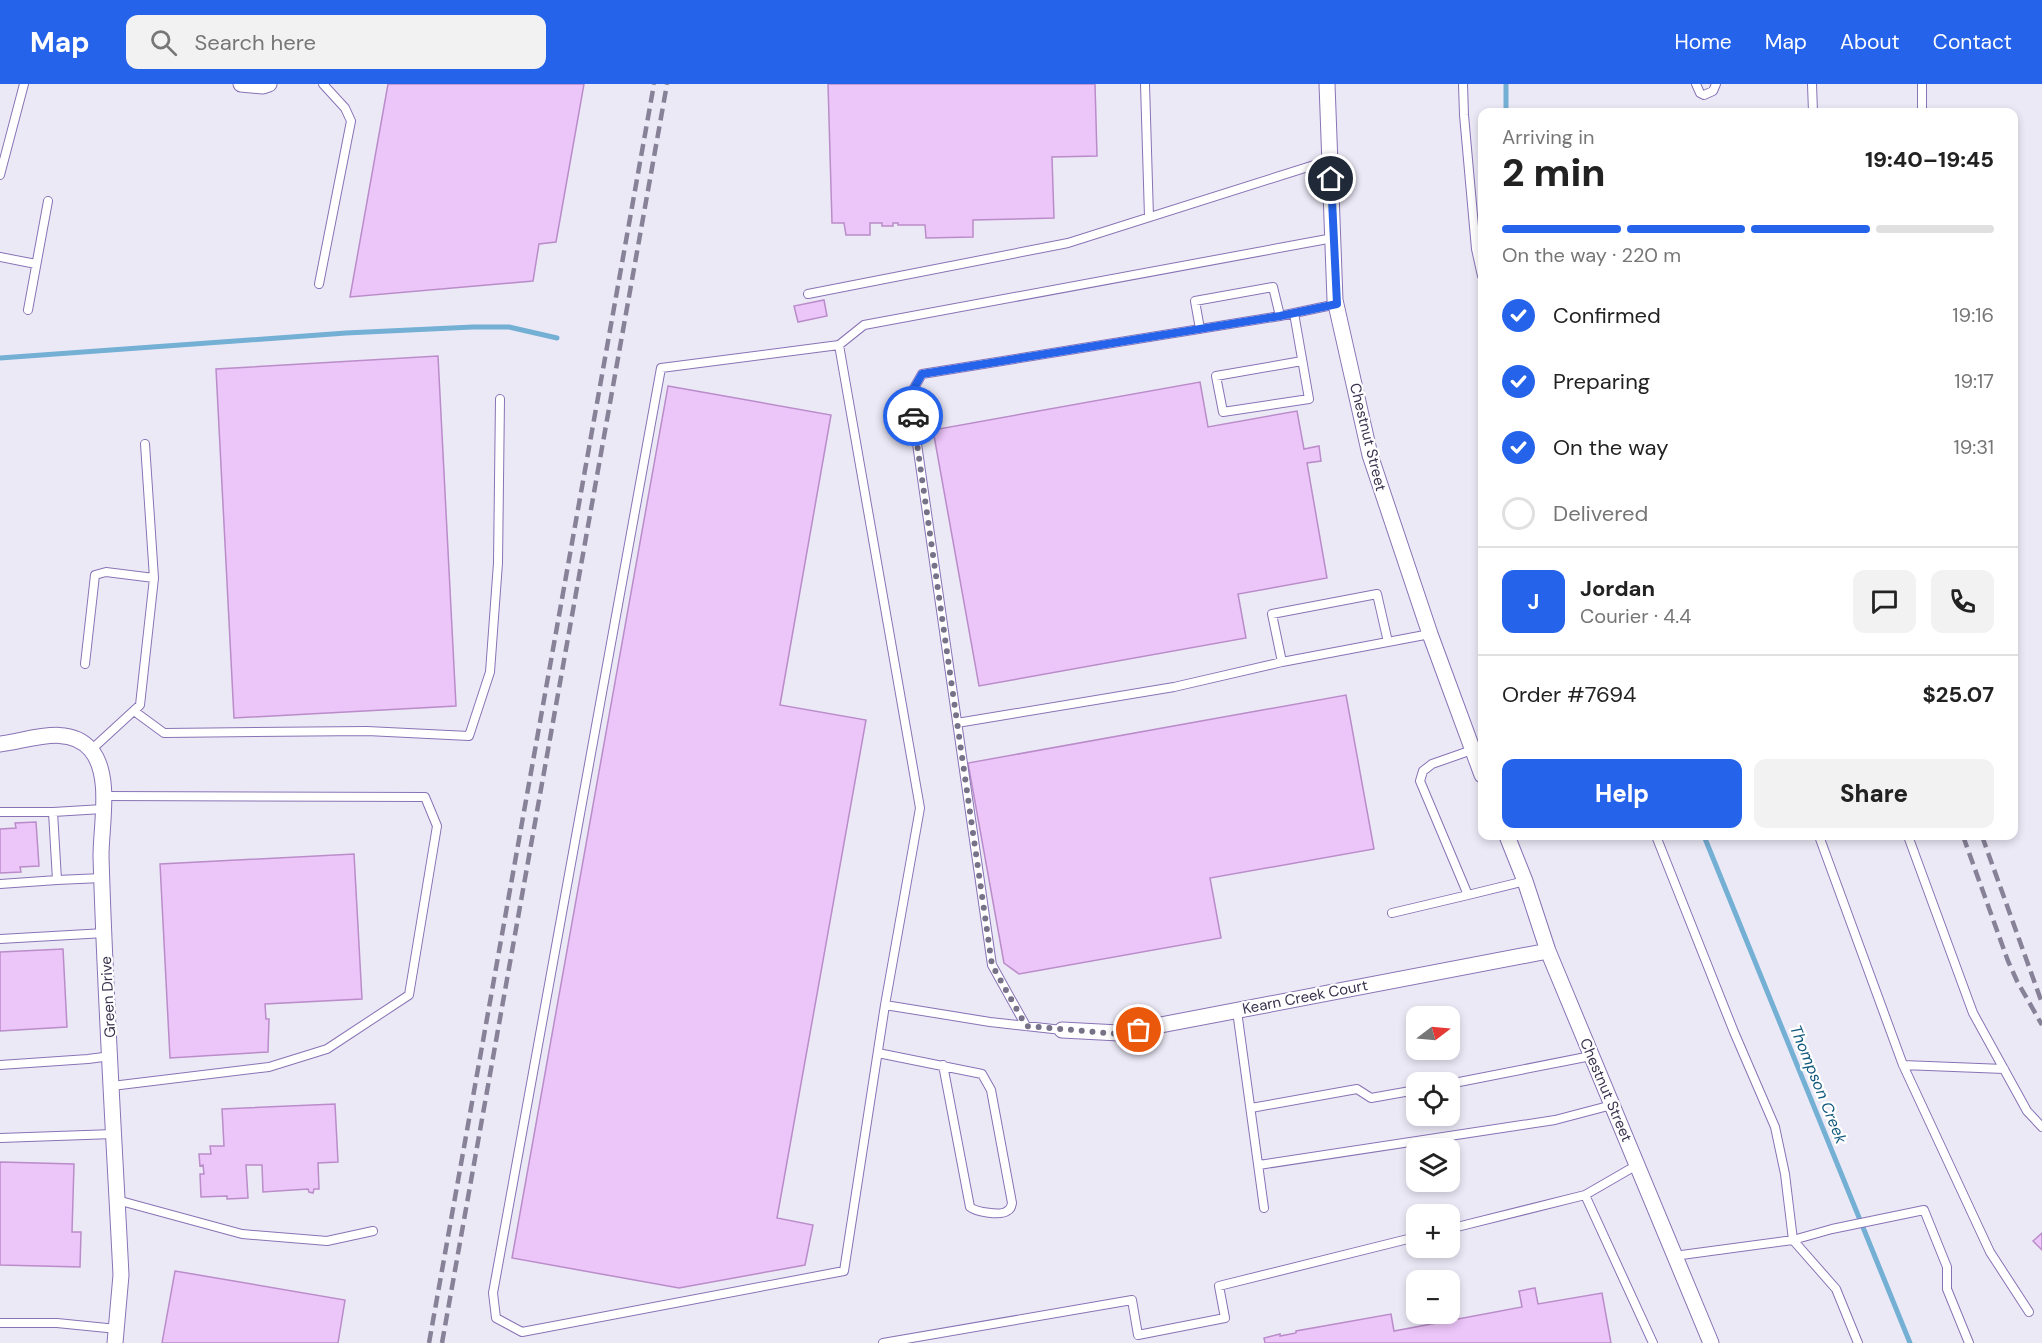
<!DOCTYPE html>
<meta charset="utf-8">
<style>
:root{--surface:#fff;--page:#f2f2f2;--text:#222;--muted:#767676;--line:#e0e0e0;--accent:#2563eb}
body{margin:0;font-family:"DM Sans",sans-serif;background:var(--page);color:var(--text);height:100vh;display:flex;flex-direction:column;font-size:22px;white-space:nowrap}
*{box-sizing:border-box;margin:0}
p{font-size:20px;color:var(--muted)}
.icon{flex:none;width:33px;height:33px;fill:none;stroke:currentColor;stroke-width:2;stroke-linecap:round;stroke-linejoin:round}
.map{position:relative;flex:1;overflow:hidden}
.drawer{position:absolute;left:1478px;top:24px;width:540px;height:732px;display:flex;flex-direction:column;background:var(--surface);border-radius:12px;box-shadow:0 3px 9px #0003}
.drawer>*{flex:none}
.needle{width:39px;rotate:74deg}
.tools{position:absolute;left:1406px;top:922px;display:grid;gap:12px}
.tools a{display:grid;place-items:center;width:54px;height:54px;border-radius:12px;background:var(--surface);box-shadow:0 3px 9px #0003;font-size:30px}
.pin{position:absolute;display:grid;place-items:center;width:51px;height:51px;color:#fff;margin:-26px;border:3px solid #fff;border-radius:50%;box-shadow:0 2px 6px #0007}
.courier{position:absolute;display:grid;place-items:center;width:60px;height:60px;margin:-30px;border:4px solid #2563eb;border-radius:50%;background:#fff;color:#222;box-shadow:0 2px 8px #0007}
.overview em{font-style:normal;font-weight:800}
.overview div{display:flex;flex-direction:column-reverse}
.overview{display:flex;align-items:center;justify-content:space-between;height:102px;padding:0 24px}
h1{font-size:39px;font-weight:800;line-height:45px}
.bar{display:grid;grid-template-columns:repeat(4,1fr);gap:9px 6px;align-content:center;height:72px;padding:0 24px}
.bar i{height:8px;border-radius:4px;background:var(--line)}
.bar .selected{background:var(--accent)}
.bar p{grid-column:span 4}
.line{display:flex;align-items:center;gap:15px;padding:0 24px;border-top:2px solid var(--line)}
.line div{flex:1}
.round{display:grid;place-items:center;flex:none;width:63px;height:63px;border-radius:12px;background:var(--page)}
ol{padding:0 24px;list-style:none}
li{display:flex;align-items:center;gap:18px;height:66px}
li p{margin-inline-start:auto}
li .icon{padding:6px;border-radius:50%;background:var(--accent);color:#fff;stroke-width:4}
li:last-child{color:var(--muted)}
li i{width:33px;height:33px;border:3px solid var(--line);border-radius:50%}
.action{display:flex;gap:12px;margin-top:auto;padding:12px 24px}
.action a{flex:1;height:69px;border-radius:12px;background:var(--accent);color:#fff;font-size:24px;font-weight:800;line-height:69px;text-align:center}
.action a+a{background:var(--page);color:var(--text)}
header{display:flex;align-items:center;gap:36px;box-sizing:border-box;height:84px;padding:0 30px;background:var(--accent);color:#fff}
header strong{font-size:28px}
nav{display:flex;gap:33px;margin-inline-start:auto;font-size:21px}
.search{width:420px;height:54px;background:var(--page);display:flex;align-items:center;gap:15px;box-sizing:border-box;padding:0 21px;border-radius:12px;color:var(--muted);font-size:22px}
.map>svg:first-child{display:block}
</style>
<header>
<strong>Map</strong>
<div class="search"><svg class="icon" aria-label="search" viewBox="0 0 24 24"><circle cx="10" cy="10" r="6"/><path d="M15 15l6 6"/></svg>Search here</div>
<nav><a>Home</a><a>Map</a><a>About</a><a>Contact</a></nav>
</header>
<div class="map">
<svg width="2042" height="1259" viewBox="0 0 2042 1259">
<rect width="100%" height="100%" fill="#ece9f7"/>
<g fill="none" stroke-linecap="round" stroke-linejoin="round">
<path stroke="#74afd4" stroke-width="5" d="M1506,0v28
M0,274l346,-25 127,-6h36l48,11
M1704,752l206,507"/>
</g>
<path fill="#ecc5f9" stroke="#ba8cc9" stroke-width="1.5" d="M388,0h196l-28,158 -17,2 -6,37 -183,16z
M828,0h267l2,72 -45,1 2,61 -81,2v17l-47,1 -1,-13h-27v-2h-5v3h-11v-3h-12v12h-24l-2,-12h-12z
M824,216l3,16 -29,6 -4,-16z
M438,272l18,350 -222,12 -18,-349z
M1200,298l8,45 89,-16 7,38 15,-3 2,15 -14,2 20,115 -89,16 8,44 -267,48 -46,-256z
M668,302l163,29 -51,290 86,15 -89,498 36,7 -8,40 -126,23 -167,-30z
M1346,611l28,154 -164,29 11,60 -202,36 -15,-11 -36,-200z
M36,738l3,44 -19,1 1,5 -21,1v-44l16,-1 -1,-5z
M354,770l8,145 -97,5 1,15h3l-1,33 -98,6 -10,-194z
M63,865l4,78 -67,4v-79z
M335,1020l3,58 -20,1 1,26h-5l-1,4 -4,-1 -1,-3 -45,3 -1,-27h-16l2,33 -21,1v-3l-26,1 -1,-23h4l-1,-9 -3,1 -1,-12h12l-1,-8h14l-2,-37z
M0,1078l74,2 -2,68h9l-1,35 -80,-2z
M2042,1149v17l-9,-9z
M175,1187l170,29 -7,43h-176z
M1535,1204l3,16 64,-11 9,50h-346l-1,-5 16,-4v2l16,-3v-2l95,-17 3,17 128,-24 -3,-16z"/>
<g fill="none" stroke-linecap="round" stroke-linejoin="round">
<defs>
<path id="lane" d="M1145,0l4,133
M1463,0l1,31 12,134 6,27
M1696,0l4,9 4,2 9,-4 3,-7
M1812,0l1,28
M1922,0v28
M0,91l24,-91
M0,173l36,7
M319,200l32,-163 -6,-13 -22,-24
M808,210l260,-51 262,-83
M28,226l20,-109
M1294,229l15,86 -86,13 -7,-36 86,-15
M1200,245l-5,-28 78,-14 7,29
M839,261l-178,23 -168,925 3,25 26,14 322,-61 41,-266
M1282,578l-10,-48 105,-20 11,48
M85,580l10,-89 11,-3 48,6
M134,627l30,22 203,-2 102,5 21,-64 8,-109 2,-164
M957,639l217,-36 108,-25 148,-28
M91,666l49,-45 14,-127 -9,-134
M1472,666l-40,14 -9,7 -3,10 48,114 57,-14
M103,712l322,1 12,29 -28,169 -82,54 -58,18 -157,19
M0,728h53l4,68 -57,4
M53,728l50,-3
M1656,752l78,196 41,95 10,47 8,66 39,-11 92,-19 23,57v22l22,54
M1819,752l84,229 87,187 39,60
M1908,752l65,177 54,98 15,16
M57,796l45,-2
M1392,829l76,-18
M0,855l105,-6
M1237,927l27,197
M1026,942l-34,-61 -82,-570 12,-21 358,-58 57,-12
M1062,946l-72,-8 -105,-17 35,-197 -81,-463 25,-20 469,-87
M878,969l104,21 9,16 21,113c-1,4 -1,6 -5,8 -6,5 -31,1 -37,-4l-27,-142
M0,981l88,-6 23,-3
M1903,981l101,4
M1449,1000l142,-28
M1251,1024l106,-19 14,9 45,-8
M0,1054l114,-4
M1259,1081l296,-45 57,-15
M1637,1081l-52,30 68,148
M117,1116l125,34 85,7 46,-10
M1449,1145l136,-34
M1674,1172l119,-16 43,49 22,54
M0,1239h57l60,6
M883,1259l249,-43 6,35 87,-17 -6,-32 197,-49"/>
<path id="street" d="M241,0l22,2 6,-2
M1327,0l8,216 35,155 60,179 52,141
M0,660c28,-3 69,-21 91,6 21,25 10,75 10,106 4,140 13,280 20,419l-6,68
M1507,752l18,45 23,70 163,392
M1062,946l57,3 429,-82"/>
</defs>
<use href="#lane" stroke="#8873b5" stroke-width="10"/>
<use href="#street" stroke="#8873b5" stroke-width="17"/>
<use href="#lane" stroke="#fff" stroke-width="8"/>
<use href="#street" stroke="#fff" stroke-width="15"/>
<path stroke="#888298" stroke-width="4.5" stroke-dasharray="12 6" stroke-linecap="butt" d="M1963,752l45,125 9,20 25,44
M1982,752l60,167
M429,1259l225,-1259
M442,1259l225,-1259"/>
</g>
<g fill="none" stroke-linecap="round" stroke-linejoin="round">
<path stroke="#787289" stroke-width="6" stroke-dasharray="0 10.8" d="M913,332l79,549 34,61 93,8 20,-4"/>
<path stroke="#2563eb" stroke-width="8" d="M913,332l-3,-21 12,-21 358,-58 57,-12 -6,-125"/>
</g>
<g text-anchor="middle" stroke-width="4.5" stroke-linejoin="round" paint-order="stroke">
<g font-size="15" fill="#3a324e" stroke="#fff">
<text transform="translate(1368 353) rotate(76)" y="5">Chestnut Street</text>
<text transform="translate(108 913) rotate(-93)" y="5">Green Drive</text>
<text transform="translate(1305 913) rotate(-11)" y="5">Kearn Creek Court</text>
<text transform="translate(1606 1006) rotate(67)" y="5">Chestnut Street</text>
</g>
<g font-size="16" font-style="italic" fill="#12597e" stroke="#fff">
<text transform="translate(1819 1000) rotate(68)" y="6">Thompson Creek</text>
</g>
</g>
</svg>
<div class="tools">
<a><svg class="needle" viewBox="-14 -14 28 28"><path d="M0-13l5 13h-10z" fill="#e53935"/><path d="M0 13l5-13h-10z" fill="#767676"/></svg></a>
<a><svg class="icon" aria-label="locate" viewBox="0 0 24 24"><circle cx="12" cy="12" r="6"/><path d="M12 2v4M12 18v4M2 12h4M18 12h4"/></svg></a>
<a><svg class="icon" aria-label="layers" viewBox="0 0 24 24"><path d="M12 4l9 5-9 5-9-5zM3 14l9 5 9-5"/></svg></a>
<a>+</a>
<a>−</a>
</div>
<div class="pin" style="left:1139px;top:946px;background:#ea580c"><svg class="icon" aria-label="bag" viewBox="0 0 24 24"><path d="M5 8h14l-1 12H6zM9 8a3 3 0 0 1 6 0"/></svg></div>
<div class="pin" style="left:1331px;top:95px;background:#1f2937"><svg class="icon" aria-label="home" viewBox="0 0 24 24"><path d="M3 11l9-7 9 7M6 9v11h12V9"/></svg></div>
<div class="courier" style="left:913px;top:332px"><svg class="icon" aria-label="car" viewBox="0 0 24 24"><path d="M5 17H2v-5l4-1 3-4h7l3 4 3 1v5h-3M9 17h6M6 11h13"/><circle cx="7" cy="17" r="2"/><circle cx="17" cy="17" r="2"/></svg></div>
<section class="drawer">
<div class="overview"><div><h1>2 min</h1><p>Arriving in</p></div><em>19:40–19:45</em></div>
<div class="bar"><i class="selected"></i><i class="selected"></i><i class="selected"></i><i></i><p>On the way · 220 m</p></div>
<ol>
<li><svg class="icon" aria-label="check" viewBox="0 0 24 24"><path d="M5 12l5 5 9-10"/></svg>Confirmed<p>19:16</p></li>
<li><svg class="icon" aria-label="check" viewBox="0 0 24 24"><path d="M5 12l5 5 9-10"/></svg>Preparing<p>19:17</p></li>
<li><svg class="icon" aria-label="check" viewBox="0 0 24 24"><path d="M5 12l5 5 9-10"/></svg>On the way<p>19:31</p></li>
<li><i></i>Delivered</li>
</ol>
<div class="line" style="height:108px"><b class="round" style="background:var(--accent);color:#fff">J</b><div><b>Jordan</b><p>Courier · 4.4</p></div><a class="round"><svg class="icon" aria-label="chat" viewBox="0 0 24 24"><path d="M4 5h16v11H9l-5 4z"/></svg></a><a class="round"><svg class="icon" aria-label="phone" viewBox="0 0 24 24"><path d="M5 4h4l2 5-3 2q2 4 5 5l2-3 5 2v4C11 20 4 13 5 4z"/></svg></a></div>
<div class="line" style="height:78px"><div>Order #7694</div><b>$25.07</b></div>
<div class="action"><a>Help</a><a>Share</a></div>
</section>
</div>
